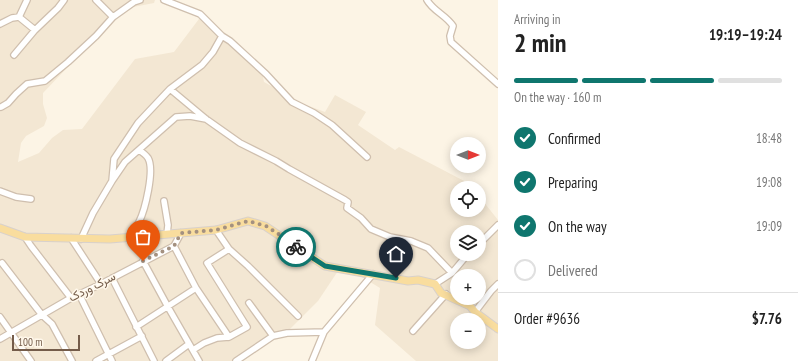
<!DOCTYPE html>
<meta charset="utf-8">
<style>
:root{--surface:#fff;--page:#f2f2f2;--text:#222;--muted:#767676;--line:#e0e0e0;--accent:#0f766e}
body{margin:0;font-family:"PT Sans Narrow",Vazirmatn,sans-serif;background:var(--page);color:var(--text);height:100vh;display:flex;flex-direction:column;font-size:15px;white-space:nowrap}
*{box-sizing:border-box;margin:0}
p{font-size:13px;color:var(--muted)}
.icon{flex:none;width:22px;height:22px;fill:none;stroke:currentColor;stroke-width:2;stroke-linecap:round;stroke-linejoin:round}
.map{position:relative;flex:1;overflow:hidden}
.drawer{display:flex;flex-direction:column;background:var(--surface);width:300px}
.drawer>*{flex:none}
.needle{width:26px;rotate:90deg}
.tools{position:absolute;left:450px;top:137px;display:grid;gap:8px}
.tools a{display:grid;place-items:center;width:36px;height:36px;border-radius:50%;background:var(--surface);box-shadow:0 2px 10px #0003;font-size:20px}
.scale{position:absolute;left:12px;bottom:10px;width:68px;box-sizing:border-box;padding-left:4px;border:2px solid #745c4a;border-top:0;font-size:11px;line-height:14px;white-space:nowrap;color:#745c4a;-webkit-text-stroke:3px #fff8eb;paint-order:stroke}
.pin{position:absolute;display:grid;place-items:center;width:34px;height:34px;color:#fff;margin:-41px -17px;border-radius:50% 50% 50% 0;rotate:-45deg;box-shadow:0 0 4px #0007}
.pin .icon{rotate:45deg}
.courier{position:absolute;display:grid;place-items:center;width:40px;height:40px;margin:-20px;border:3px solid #0f766e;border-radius:50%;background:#fff;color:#222;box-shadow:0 1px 5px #0007}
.headline em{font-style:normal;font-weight:600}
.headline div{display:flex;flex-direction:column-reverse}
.headline{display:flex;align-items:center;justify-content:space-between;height:68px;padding:0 16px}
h1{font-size:26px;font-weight:600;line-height:30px}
.bar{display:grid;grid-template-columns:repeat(4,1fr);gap:6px 4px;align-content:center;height:48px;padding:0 16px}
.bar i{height:5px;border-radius:3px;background:var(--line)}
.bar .on{background:var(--accent)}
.bar p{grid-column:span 4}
.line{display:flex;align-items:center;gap:10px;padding:0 16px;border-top:1px solid var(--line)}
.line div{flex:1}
ol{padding:0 16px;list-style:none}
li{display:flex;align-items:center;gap:12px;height:44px}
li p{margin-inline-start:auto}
li .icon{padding:4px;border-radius:50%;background:var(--accent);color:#fff;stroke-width:4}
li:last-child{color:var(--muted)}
li i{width:22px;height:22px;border:2px solid var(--line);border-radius:50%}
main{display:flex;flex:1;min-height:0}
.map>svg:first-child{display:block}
</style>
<main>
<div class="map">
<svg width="498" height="361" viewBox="0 0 498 361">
<rect width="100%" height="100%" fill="#fcf4e5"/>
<path fill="#f3e7d3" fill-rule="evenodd" d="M0,0h155l-1,3 -31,6 -80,84v11l4,14 -3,8 -18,10 -5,7 -3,19 21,-9 13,-15 11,-8 19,-1 53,-70 39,-7 28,-37 59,51 3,16 20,11 3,5 38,14 10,-17 31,17 -8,13 37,25 4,-3 71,37 3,4h-16v22h22v-14l19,24v141h-82l-41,-36 5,-37 -38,-23 -24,36 -32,32 -55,28h-231zM457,232h22v22h-22zM457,276h22v22h-22zM457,320h22v22h-22z"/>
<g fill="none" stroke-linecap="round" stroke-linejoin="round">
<defs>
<path id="minor" d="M96,0l17,17
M164,0l36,14 22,22 8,5 36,33 26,28 22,11 18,12 35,32
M427,0c6,11 19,15 26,26l-3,10 1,6 47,42
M19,17l8,-17
M0,24l12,-6 7,-1 16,13 -21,25
M35,30l23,-22 6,-8
M170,89l36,30 34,24 36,18 13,8 56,31 3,2 -1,6 14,10 10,11 19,8 21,4 17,7 24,25
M1,107l7,-4 8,-9 11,-10 18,-3 23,-19 28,-26 17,-19 21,-15 6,-2
M112,181l13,-19 51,-45 14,-1 16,3
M0,191l16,6 15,2
M164,201l4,24 -1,9
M216,230l13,19 19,17 50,50
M25,237l6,9 40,52
M71,238l30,46
M129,238c4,-5 7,-11 10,-16 6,-12 16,-52 9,-64 -2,-3 -6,-6 -9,-8
M81,239l12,-26 19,-32 2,-22 24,-36 32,-34 32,-24 11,-13 9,-16
M479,244l19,-19
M174,246l22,42 33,49
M143,261l25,46 31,54
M2,263l40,52 10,9 20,37
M112,278l42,83
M435,284l17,-11 16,-19
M79,294l33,67
M249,303l24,33
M475,312l16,-21 7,-7
M0,317l31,44
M136,327l60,-39
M413,331l33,-37
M0,339l71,-41 30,-14 73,-38 7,-13
M193,350l11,-7 13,-5 12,-1 18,-10 -40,-64 22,-14
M96,361l46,-25
M166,361l23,-17
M236,361l37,-25 14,-3 37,-1 49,-58
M312,361l12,-29"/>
<path id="major" d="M0,228l25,9 85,2 106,-9 32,-9 17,5 60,40 83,15 10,-1 17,4 6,9 29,13 5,6 23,17"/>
</defs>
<use href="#minor" stroke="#cfbfae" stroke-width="8"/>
<use href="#major" stroke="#d8d1cc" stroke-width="9"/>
<use href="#minor" stroke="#fff" stroke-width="5.5"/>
<use href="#major" stroke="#f9dd9e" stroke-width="7"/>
</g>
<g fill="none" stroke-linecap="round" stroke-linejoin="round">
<path stroke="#a49180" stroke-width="4" stroke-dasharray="0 7.2" d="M143,261l31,-15 7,-13 35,-3 32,-9 18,5 14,9 16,12"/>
<path stroke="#0f766e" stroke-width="5" d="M296,247l29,19 71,12"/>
</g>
<g text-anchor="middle" stroke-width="3" stroke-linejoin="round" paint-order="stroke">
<g font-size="12" fill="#745c4a" stroke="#fff8eb">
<text transform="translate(92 287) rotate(-27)" y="4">سرک وردک</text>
</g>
</g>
</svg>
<div class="tools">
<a><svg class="needle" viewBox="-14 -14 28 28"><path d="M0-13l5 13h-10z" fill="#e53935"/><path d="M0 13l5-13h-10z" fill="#767676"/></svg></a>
<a><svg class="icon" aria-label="locate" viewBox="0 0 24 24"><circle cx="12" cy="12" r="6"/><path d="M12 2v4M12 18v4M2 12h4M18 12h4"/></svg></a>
<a><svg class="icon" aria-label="layers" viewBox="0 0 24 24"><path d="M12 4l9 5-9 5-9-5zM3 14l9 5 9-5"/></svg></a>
<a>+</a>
<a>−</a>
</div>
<div class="scale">100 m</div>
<div class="pin" style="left:143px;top:261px;background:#ea580c"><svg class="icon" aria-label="bag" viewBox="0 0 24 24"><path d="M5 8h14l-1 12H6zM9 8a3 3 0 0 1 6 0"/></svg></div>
<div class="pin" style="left:396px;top:278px;background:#1f2937"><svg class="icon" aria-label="home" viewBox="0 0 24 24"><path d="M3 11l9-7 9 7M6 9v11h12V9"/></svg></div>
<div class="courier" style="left:296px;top:247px"><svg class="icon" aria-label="bike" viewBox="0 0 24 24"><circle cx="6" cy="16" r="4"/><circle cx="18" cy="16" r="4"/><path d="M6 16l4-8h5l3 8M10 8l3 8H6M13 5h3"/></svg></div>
</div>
<section class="drawer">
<div class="headline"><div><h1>2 min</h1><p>Arriving in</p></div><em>19:19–19:24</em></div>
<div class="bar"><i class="on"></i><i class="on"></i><i class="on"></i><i></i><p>On the way · 160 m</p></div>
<ol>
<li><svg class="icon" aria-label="check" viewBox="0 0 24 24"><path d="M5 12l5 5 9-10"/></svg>Confirmed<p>18:48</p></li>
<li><svg class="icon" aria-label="check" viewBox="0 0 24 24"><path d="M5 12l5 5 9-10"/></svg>Preparing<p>19:08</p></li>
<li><svg class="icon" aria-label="check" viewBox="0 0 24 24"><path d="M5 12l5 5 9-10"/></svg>On the way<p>19:09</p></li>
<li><i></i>Delivered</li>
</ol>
<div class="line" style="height:52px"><div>Order #9636</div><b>$7.76</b></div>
</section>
</main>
